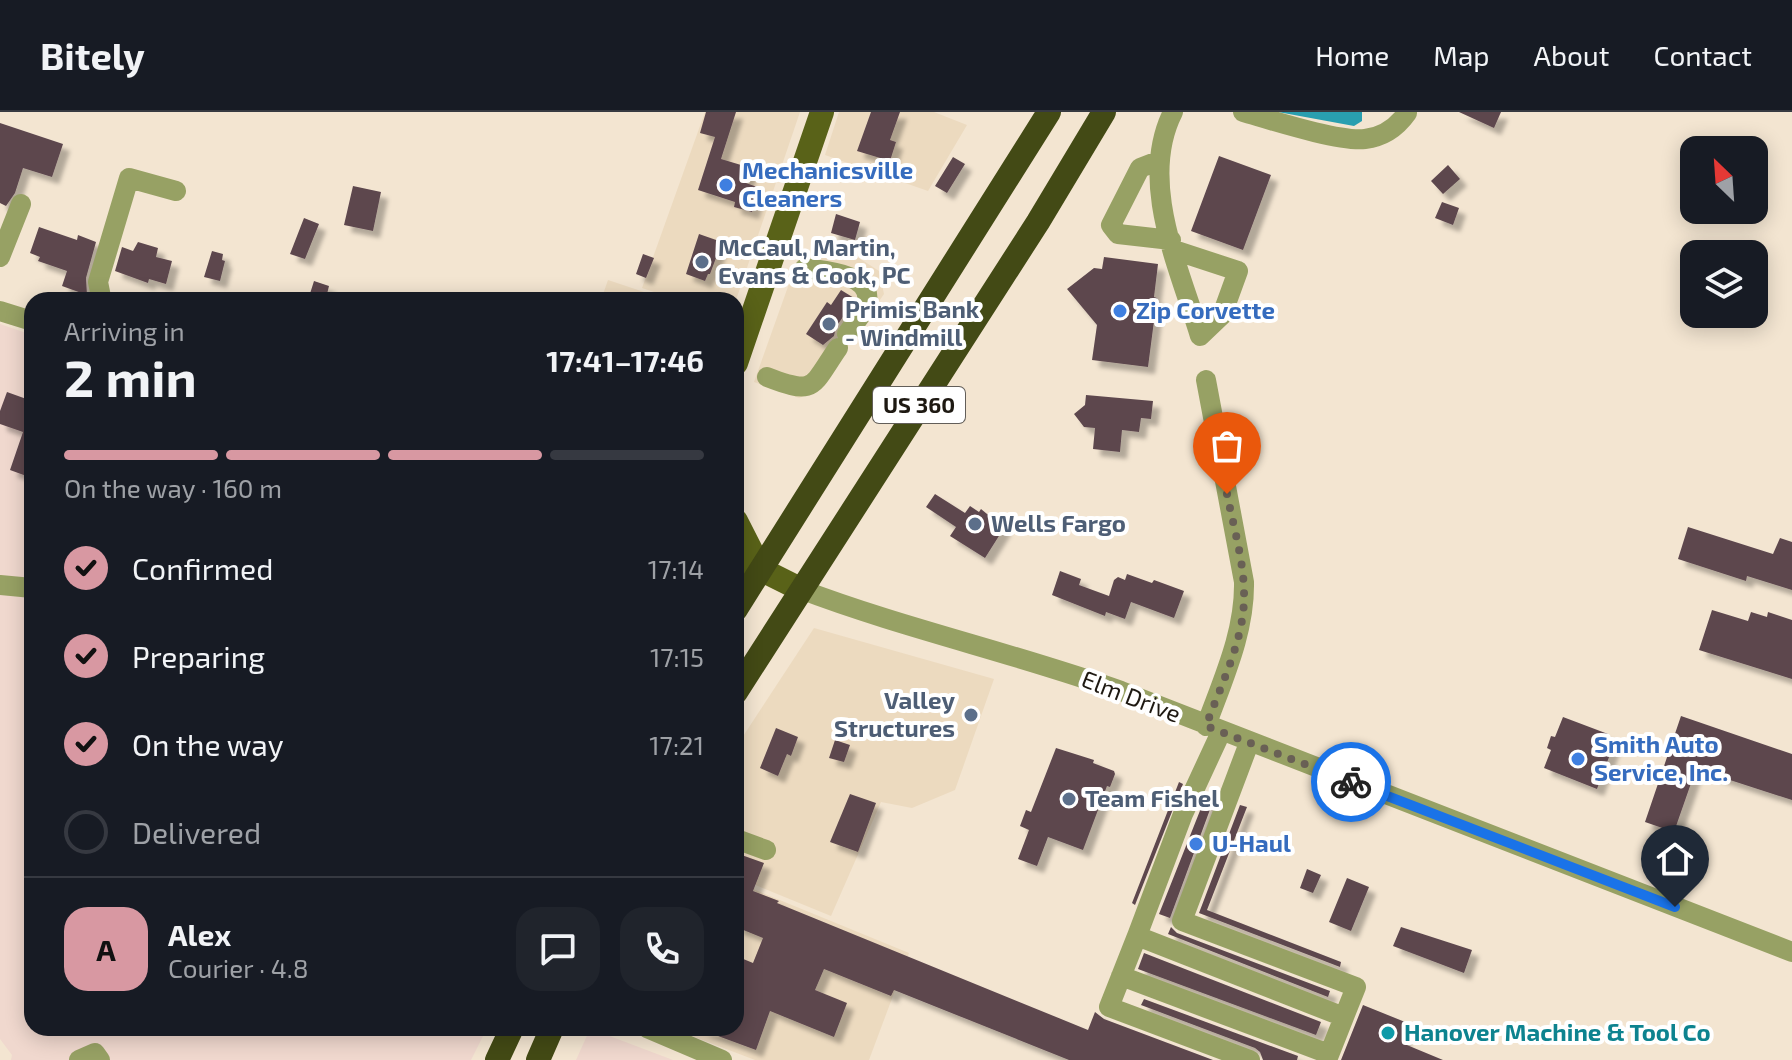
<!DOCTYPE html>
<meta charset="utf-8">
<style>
:root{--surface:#171b24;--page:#20242c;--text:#f1f3f6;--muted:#9ea1a6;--line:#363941;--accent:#d898a2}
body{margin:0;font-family:"Exo 2",sans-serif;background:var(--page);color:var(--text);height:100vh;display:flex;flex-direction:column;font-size:30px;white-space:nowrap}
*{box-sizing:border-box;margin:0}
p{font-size:26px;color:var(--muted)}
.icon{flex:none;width:44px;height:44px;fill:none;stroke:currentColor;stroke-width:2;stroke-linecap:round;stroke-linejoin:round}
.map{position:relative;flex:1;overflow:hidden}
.drawer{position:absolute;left:24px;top:180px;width:720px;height:744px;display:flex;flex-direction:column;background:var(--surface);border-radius:24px;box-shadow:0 4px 20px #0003}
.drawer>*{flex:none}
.needle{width:52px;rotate:335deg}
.tools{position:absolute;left:1680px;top:24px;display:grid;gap:16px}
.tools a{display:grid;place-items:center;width:88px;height:88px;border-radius:16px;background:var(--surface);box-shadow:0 4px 20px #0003;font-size:40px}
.pin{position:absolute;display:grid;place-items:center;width:68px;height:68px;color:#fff;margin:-82px -34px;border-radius:50% 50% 50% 0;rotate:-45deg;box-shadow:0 0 8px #0007}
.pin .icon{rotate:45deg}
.courier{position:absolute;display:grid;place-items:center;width:80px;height:80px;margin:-40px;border:6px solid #1a73e8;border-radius:50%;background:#fff;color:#222;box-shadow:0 2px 10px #0007}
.summary em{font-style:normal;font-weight:700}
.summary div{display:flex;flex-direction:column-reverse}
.summary{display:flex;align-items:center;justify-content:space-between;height:136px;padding:0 40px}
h1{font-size:52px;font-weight:700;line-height:60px}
.bar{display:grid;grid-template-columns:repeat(4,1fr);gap:12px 8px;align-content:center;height:96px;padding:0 40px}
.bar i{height:10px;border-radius:6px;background:var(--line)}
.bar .on{background:var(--accent)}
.bar p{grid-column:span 4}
.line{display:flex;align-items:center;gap:20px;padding:0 40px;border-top:2px solid var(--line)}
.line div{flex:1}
.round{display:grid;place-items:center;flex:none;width:84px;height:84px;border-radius:24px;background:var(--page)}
ol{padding:0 40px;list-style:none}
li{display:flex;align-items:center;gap:24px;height:88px}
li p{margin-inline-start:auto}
li .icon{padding:8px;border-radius:50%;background:var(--accent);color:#111;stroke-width:4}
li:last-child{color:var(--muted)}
li i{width:44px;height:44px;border:4px solid var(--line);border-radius:50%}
header{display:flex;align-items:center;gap:48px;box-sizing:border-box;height:112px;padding:0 40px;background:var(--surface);border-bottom:2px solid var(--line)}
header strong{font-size:38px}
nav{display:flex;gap:44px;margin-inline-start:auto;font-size:28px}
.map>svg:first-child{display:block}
</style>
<header>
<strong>Bitely</strong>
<nav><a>Home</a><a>Map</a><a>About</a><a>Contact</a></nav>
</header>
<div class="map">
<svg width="1792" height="948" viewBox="0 0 1792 948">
<defs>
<filter id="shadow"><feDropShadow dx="7" dy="7" stdDeviation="2" flood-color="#0004"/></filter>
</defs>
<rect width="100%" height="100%" fill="#f3e5d1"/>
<path fill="#ecdabf" d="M705,0h95l-64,188h-58l-36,-12z
M839,0h95l33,13 -39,66 -103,-36z
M824,138l35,8 20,13 5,23 -67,97 -18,7 -45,-16 46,-129z
M608,168l60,20h-67z
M814,516l180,51 -39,111 -43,18 -31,-6 -50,114 -95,-39v-130z
M736,770l173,71 -40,107h-114l-84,-32h65z"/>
<path fill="#f0d8ce" d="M0,212l32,11v693h455l-16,32h-460l1,-5 -12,-16z
M590,917h1l82,31h-97z"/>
<path fill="#299fb0" d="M1278,0h84v9l-8,5z"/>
<path fill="#5d474e" filter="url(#shadow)" d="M706,0h30l-15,47 30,9 -5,15 14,5 -8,24 -18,-5 1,-5 -37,-12 17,-53 -15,-4z
M871,0h29l-10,28 6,2 -6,19 -33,-10z
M1459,0h42l-7,16z
M0,11l63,21 -11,33 -29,-9 -8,25 -9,13 -6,-3z
M1219,44l52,19 -28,75 -52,-19z
M953,45l12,7 -18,29 -12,-7z
M1448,53l12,14 -17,15 -12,-13z
M353,74l28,6 -8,39 -29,-6z
M1442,90l17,6 -6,17 -18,-7z
M836,102l24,8 -5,18 -24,-7z
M304,106l15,6 -14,35 -15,-5z
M39,115l38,13 1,-5 18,7 -10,36 1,17 -25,-9 5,-15 -29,-10 2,-4 -10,-4z
M699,122l20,7 -3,8 3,1 -9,24h-2l-3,7 -19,-7z
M138,130l20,6 -2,9 16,4 -6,23 -17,-5 -1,4 -33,-12 7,-24 11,4z
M212,139l11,3 -1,6 3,1 -5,20 -16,-4z
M643,142l11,4 -8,20 -10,-4z
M1104,145l54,7 -4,33 3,1 -9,69 -56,-7 5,-35 -30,-36 27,-21 8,1z
M314,169l15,5 -3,12 -3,-1 -1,3h-14z
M841,178l13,8v3l-18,26 -2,9 -11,9 -17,-11 21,-32 4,3z
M7,280l25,9v77l-22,-8 13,-38 -23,-8v-13z
M1086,283l67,6 -2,18 -10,-1 -2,14 -17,-2 -2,22 -27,-3 2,-21 -11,-1 -10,-13 11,-9z
M935,382l30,19 5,-7 9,6 2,-3 23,19 -19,30 -35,-22 6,-9 -30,-20z
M1688,415l85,27 7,-16 12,4v48l-45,-14 -1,5 -68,-22z
M1060,459l21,8 -2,6 30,11 5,-16 4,-3 7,3 2,-6 25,9 2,-3 30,11 -10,27 -43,-16 -6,17 -19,-7 -1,4 -53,-21z
M1712,498l36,11 3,-9 16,5 1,-5 24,8v59l-93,-29z
M1681,604l111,38v46l-96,-31 -22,63 -29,-10z
M1563,605l45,17 -3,7 9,3 -17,45 -53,-21 7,-18 -4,-2 4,-12 4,1z
M776,616l22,9 -7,19 -4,-2 -9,22 -18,-8z
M835,628l15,5 -6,17 -15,-4z
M1056,636l38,12 -1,3 21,8 1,3 -5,13 -3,-1 -24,64 -35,-13 -11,29 -19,-7 11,-29 -9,-4 6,-16 5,2z
M1179,670l4,2 -48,121 -3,-2z
M1207,681l8,3 -45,122 -11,-4z
M850,682l26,9 -18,49 -28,-10z
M1240,693l7,2 -40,103 134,52 -1,5 -141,-54z
M736,741l28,10 -11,28 26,10 -2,2 311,127 7,-18 9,7 109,41h-144l-175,-70 -3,6 -67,-27 -9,21 32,13 -13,34 -64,-26 -14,39 -57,-21 37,-1v-72l17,7 10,-25 -27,-11z
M1307,757l14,6 -8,18 -13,-5z
M1347,766l22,9 -18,44 -22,-9z
M1171,815l6,6 153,58 -2,6 -160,-63z
M1401,815l71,23 -8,23 -71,-27z
M1144,841l177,69 -5,13 -178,-66z
M1144,887l154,57 -1,4h-34l-3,-8 -5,-4 -114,-43z
M1363,893l47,19 -8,19 41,17h-102z"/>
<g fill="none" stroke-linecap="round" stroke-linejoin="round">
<path stroke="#97a164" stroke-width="20" d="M1173,0c-35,69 6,155 27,224l22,-21 16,-44 -64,-21
M1243,0c28,8 96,30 122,27 18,-2 32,-12 42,-26
M1158,49l-18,7 -29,57 7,9 53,6
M0,145l21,-53
M805,156c17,3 67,5 62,33 -2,11 -14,24 -20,33
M101,185l-3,-15 31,-104 47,13
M0,199l32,10
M767,265c49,19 44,10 71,-29
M1206,268l38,202c1,50 -21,97 -38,144
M0,473l32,3
M800,477c105,40 215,64 321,102l671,261
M1221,620l-38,82 -46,122 207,81 12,-30 -174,-66 67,-178
M736,727l30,11
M1137,824l-28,71 141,53
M1121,864l208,78
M647,916l75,32
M79,948l16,-7 5,7
M1327,948l17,-43"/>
<path stroke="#596218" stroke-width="24" d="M736,251l86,-251
M736,409l24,47
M736,445l64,32"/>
<path stroke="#434a15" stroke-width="24" d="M736,497l313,-497
M736,580l302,-470 66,-110
M497,948l15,-32
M538,948l14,-32"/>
</g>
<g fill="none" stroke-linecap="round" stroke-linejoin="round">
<path stroke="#696055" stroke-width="8" stroke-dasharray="0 14.4" d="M1227,382c7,35 18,71 17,106 -1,42 -24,87 -38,126l145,56"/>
<path stroke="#1a73e8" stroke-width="10" d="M1351,670l324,125"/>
</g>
<g fill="#3f7fe0" stroke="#fff" stroke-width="3">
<circle cx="726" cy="73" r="8"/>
<circle cx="1120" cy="199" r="8"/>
<circle cx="1578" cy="647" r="8"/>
<circle cx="1196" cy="732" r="8"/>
</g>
<g fill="#5c6f8a" stroke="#fff" stroke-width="3">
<circle cx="702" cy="150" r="8"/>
<circle cx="829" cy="212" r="8"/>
<circle cx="975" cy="412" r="8"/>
<circle cx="971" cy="603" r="8"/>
<circle cx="1069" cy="687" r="8"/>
</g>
<circle fill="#0f9aa8" stroke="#fff" stroke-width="3" cx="1388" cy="921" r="8"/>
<g text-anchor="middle" stroke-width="8" stroke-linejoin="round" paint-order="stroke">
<rect fill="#fff" stroke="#625e59" stroke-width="2" x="873" y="275" width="92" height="36" rx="6"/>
<g font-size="22" font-weight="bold" fill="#1e1912">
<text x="919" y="301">US 360</text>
</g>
<g font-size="24" font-weight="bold" fill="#366cbe" stroke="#fff" text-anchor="start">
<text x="742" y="67">Mechanicsville<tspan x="742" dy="28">Cleaners</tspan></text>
<text x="1136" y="207">Zip Corvette</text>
<text x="1594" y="641">Smith Auto<tspan x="1594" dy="28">Service, Inc.</tspan></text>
<text x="1212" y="740">U-Haul</text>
</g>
<g font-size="24" font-weight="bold" fill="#4e5e75" stroke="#fff" text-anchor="start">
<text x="718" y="144">McCaul, Martin,<tspan x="718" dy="28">Evans &amp; Cook, PC</tspan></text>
<text x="845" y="206">Primis Bank<tspan x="845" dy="28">- Windmill</tspan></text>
<text x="991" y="420">Wells Fargo</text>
<text x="955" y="597" text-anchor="end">Valley<tspan x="955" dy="28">Structures</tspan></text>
<text x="1085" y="695">Team Fishel</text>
</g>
<g font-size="24" fill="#1e1912" stroke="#fff">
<text transform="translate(1131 585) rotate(21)" y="8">Elm Drive</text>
</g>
<g font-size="24" font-weight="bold" fill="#0d838f" stroke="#fff" text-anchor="start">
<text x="1404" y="929">Hanover Machine &amp; Tool Co</text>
</g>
</g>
</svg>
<div class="tools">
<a><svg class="needle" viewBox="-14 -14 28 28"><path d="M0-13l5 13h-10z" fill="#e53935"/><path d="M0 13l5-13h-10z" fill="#9ea1a6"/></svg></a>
<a><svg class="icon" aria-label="layers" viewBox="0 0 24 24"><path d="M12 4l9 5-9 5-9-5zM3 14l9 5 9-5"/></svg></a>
</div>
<div class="pin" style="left:1227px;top:382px;background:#ea580c"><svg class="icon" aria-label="bag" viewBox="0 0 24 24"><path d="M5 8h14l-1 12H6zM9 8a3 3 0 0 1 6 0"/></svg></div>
<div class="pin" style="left:1675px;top:795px;background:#1f2937"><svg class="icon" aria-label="home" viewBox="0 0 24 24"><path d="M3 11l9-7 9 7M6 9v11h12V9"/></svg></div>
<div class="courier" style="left:1351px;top:670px"><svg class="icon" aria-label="bike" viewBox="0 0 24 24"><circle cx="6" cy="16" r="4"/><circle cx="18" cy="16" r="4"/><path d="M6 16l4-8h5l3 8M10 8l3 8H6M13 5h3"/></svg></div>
<section class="drawer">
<div class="summary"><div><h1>2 min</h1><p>Arriving in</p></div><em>17:41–17:46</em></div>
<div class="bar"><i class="on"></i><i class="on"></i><i class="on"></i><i></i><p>On the way · 160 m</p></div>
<ol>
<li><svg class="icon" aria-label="check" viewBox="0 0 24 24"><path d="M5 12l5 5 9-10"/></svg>Confirmed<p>17:14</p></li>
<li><svg class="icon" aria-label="check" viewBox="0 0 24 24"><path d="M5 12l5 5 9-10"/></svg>Preparing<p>17:15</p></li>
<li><svg class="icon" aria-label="check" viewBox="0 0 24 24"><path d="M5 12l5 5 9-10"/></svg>On the way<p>17:21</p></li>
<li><i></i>Delivered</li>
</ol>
<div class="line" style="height:144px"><b class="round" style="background:var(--accent);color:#111">A</b><div><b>Alex</b><p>Courier · 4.8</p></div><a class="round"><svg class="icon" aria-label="chat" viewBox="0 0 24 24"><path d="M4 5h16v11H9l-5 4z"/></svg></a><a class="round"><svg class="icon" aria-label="phone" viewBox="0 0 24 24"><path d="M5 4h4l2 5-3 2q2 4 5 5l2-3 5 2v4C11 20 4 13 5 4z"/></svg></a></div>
</section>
</div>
